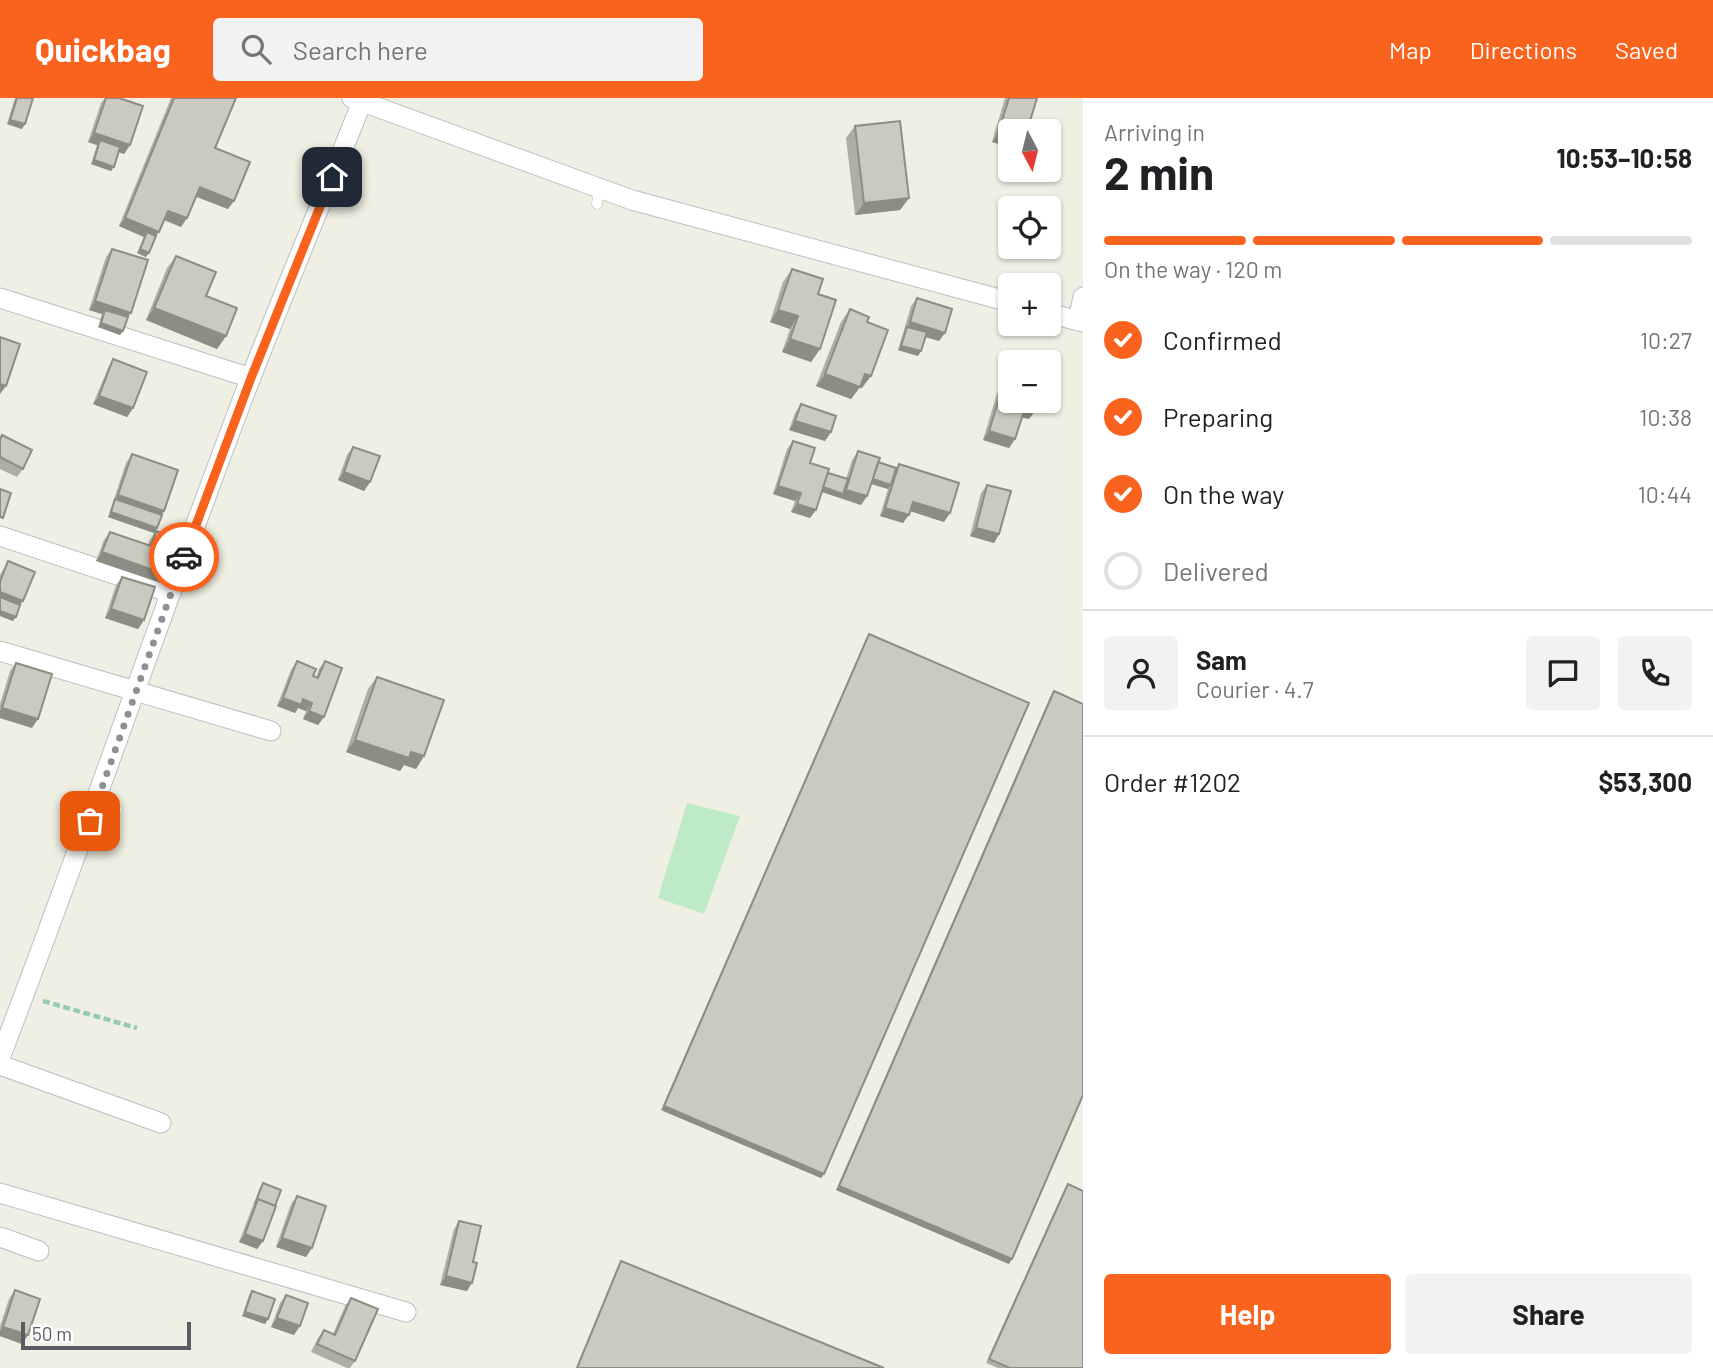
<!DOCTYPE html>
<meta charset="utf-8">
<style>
:root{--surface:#fff;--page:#f2f2f2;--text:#202124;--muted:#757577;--line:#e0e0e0;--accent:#fa631e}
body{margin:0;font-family:Barlow,sans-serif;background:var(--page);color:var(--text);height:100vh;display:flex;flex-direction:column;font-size:26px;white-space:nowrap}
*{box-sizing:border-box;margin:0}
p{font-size:23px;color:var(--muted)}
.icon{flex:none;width:38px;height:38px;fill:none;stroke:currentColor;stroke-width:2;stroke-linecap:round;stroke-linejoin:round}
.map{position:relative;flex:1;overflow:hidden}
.details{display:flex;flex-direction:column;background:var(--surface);width:630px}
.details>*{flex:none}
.needle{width:46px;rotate:173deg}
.buttons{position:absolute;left:998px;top:21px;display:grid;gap:14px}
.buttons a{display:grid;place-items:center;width:63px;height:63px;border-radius:7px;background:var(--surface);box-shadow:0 2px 5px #0004;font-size:35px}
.scale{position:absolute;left:21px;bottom:18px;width:170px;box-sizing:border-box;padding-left:7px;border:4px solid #5b5d65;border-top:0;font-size:19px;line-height:24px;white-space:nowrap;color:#5b5d65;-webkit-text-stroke:5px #fff;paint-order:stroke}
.pin{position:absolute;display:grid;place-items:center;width:60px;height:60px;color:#fff;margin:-30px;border-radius:14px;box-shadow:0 4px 10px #0006}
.courier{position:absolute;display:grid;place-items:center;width:70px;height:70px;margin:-35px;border:5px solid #fa631e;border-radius:50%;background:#fff;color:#222;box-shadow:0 2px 9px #0007}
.head em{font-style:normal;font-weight:700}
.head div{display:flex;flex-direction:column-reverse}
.head{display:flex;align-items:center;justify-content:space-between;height:119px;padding:0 21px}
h1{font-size:46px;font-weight:700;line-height:52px}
.bar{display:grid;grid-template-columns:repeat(4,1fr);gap:10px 7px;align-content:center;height:84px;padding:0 21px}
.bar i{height:9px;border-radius:5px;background:var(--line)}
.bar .selected{background:var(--accent)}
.bar p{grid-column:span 4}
.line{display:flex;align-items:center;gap:18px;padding:0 21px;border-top:2px solid var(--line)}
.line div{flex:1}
.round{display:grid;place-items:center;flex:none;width:74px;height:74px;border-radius:7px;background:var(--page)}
ol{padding:0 21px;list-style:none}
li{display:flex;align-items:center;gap:21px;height:77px}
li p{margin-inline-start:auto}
li .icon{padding:7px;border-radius:50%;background:var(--accent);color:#fff;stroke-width:4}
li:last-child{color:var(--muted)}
li i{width:38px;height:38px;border:4px solid var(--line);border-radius:50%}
.primary-button{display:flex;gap:14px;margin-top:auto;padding:14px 21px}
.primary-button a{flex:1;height:80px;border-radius:7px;background:var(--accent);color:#fff;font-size:28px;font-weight:700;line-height:80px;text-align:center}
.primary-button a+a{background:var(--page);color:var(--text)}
header{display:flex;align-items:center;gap:42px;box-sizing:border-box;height:98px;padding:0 35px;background:var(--accent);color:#fff}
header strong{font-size:33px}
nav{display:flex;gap:38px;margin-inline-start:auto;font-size:24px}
.search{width:490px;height:63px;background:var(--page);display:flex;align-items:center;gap:18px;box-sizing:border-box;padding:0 24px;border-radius:7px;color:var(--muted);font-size:26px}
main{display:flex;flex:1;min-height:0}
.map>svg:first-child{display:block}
</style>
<header>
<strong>Quickbag</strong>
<div class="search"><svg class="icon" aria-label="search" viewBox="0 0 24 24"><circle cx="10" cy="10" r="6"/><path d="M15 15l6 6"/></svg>Search here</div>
<nav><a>Map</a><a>Directions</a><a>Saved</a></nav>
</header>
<main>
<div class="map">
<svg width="1083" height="1270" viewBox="0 0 1083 1270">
<rect width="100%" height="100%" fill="#efefe3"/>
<path fill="#bdeac7" d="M687,705l53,13 -36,98 -46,-16z"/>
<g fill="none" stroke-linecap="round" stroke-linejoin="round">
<defs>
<path id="lane" d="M597,106l2,-16
M97,704l20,8
M90,723l21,8"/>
<path id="street" d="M352,0l280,102 378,102
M0,200l251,80
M1048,215l35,9
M1078,223l5,-24
M0,438l171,57
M0,553l271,80
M0,960c87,-226 164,-455 251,-681 36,-92 74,-183 111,-275
M0,967l161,58
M0,1095l406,119
M0,1139l39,14"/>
</defs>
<use href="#lane" stroke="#bdbfc6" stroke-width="11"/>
<use href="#street" stroke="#bdbfc6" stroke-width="21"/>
<path stroke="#95cbb1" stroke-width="4.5" stroke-dasharray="7 3.5" stroke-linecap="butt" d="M43,903l94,27"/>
<use href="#lane" stroke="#fff" stroke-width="10"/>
<use href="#street" stroke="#fff" stroke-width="19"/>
</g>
<path fill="#aeaea5" d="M15,0h18l-11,31 -15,-5z
M105,0h14l11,47 -6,9 -5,-2 -8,19 -20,-7 6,-19 -9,-3 13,-39z
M171,0h65l-21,50 13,61 -32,-13 -15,31 -17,-7 -18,37 -9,-4 7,-16 -25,-11z
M1005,0h32l-27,33v16l-18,-5z
M855,28l54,72 -9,12 -45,5 -9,-77z
M112,151l16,68 -5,14 -3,4 -22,-8 4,-13 -13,-4 17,-53z
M176,158l30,40 20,40 -9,13 -71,-29 21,-52z
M792,171l26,25 2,55 -9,13 -29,-10 8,-23 -20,-7 13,-40z
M917,200l22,43 -13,-4 -5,14 -3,5 -20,-6 13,-44z
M850,211l17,13 -5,66 -2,-1 -9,12 -35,-13 25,-64z
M1011,260l24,53 -6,8 -7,-2 -7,22 -6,9 -26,-8 22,-73z
M113,261l20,49 -6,9 -34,-13 15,-36z
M801,306l30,28 -6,9 -36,-11 6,-17z
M2,337l21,34 -6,8 -17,-8v-31z
M793,343l17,22 18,10 18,6 6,-19 6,-9 20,11 18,6 3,-4 45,58 -34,-11 -7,12 -23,-7 8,-27 -17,-5 -4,12 -6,9 -39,-13 -12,26 -19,-6 4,-11 -22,-7 14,-45z
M353,349l17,35 -6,9 -26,-11 9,-25z
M132,356l32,57 -10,22 -46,-16 18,-54z
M987,387l12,49 -5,9 -24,-7 11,-43z
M156,433l11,44 -6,8 -65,-22 8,-21 6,-8 38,13 2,-5z
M8,463l5,60 -13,-5v-41z
M122,479l22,43 -6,9 -33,-11 11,-33z
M869,536l-45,540 -3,4 -160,-68 205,-471z
M297,563l19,16 3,-8 6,-8 -1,56 -6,8 -15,-6 3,-8 -8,-3 -3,5 -18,-7 14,-36z
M16,565l16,65 -32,-10v-14l10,-33z
M377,579l47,79 -8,13 -12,-4 -4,6 -54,-19 22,-63z
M1054,593l-45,573 -173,-74 215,-495z
M263,1085v58l-6,8 -18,-7 21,-55z
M1068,1086l15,184h-85l-12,-5 79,-175z
M297,1098l9,61 -30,-10 15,-43z
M459,1123l14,41 -6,29 -27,-6 14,-56z
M621,1163l263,107h-308l42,-102z
M15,1192l13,45 -6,9 -22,-8v-10l9,-27z
M252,1193l16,28 -3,5 -23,-8 7,-21z
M286,1197l8,40 -23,-8 9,-24z
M351,1200l4,63 -5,7h-3l-36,-16 7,-14 6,-8 9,4 12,-28z"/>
<path fill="#8d8d86" d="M10,22l15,4 -3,5 -15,-5z
M94,35l36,12 -6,9 -26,-9 2,-5 -3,5 -9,-3z
M998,36l12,3v10l-18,-5z
M94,62l20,7 -3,4 -20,-7z
M200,89l34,14 -6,8 -34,-13z
M909,100l-9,12 -45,5 9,-12z
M168,113l19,7 -6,9 -19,-8z
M125,120l34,14 -6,8 -6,-8 -3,5 -25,-11z
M140,151l9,4 -3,4 -9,-4z
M95,203l36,12 -6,8 -20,-11 -3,4 -13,-4z
M154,210l72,28 -9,13 -71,-29z
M778,212l20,6 -8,13 -20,-7z
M910,224l35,11 -6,8 -34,-10z
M101,225l22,8 -3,4 -22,-8z
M790,241l30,10 -9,13 -29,-10z
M901,248l20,5 -3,5 -20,-6z
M825,276h40l6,2 -9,12 -2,-1 -9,12 -35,-13z
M0,286l6,2 -6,8z
M99,298l34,12 -6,9 -34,-13z
M1025,310l10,3 -6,8 -10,-2z
M795,323l36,11 -6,9 -36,-11z
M989,333l26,8 -6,9 -26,-8z
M344,374l26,10 -6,9 -26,-11z
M871,381l20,6 -3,4 -20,-6z
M778,388l23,7 -6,8 -22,-7z
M822,389l21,7 -3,4 -21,-7z
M846,392l21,6 -6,9 -21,-7z
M118,397l46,16 -5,8 -44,-20z
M913,404l37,11 -6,9 -37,-12z
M797,406l19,6 -6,8 -19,-6z
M885,410l24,7 -6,8 -23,-7z
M111,414l46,16 -3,5 -46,-16z
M976,430l23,6 -5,9 -24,-7z
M102,454l65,23 -6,8 -65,-22z
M0,494l23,9 -6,8 -17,-6z
M111,511l33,11 -6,9 -33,-11z
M0,513l16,6 -3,4 -13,-5z
M283,600l20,1 9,4 -6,8 -8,-3 -3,5 -18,-7z
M2,610l36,11 -6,9 -32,-10v-7z
M309,613l15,6 -6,8 -15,-6z
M355,642l56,12 13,4 -8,13 -12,-4 -4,6 -54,-19z
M664,1008l160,68 -3,4 -160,-68z
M839,1088l173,73 -3,5 -173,-74z
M245,1136l18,7 -6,8 -18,-7z
M282,1140l30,10 -6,9 -30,-10z
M446,1178l26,7 -5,8 -27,-6z
M245,1214l23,7 -3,5 -23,-8z
M277,1220l23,8 -6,9 -23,-8z
M3,1229l25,8 -6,9 -22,-8v-5z"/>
<path fill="#cacac0" stroke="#8d8d86" stroke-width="2" d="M17,0h16l-8,26 -15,-4z
M106,0h13l24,8 -13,39 -36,-12z
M174,0h62l-21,50 35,14 -16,39 -34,-14 -13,31 -19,-7 -9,21 -34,-14z
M1009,0h28l-10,33h-17v6l-12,-3z
M900,23l9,77 -45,5 -9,-77z
M100,42l20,7 -6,20 -20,-7z
M147,134l9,4 -7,17 -9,-4z
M112,151l36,11 -17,53 -36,-12z
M176,158l40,16 -10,24 31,12 -11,28 -72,-28z
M792,171l31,10 -5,15 18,6 -16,49 -30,-10 8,-23 -20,-6z
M917,200l35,11 -7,24 -35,-11z
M850,211l19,8 -2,5 21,8 -17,46 -6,-2 -5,13 -35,-13z
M105,212l23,7 -5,14 -22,-8z
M907,229l20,5 -6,19 -20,-5z
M0,239l20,7 -14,42 -6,-2z
M1011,260l14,4h-15z
M113,261l34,13 -14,36 -34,-12z
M1010,266v37h29l-4,10 -10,-3 -10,31 -26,-8z
M801,306l35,12 -5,16 -36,-11z
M2,337l30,15 -9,19 -23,-12v-17z
M793,343l22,7 -5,15 19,6 -13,41 -19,-6 4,-11 -23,-7z
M353,349l27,9 -10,26 -26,-10z
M858,353l22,7 -13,38 -21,-6z
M132,356l46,16 -14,41 -46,-16z
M878,364l18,6 -5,17 -18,-6z
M899,366l60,19 -9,30 -37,-11 -4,13 -24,-7z
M828,375l20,6 -5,15 -20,-7z
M987,387l24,6 -12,43 -23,-6z
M0,391l11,4 -8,25 -3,-1z
M115,401l47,16 -5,13 -46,-16z
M156,433l24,9 -13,35 -65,-23 8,-20 41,14z
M8,463l27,11 -12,29 -23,-9v-10z
M122,479l33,10 -11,33 -33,-11z
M0,499l20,8 -4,12 -16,-6z
M869,536l160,69 -205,471 -160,-68z
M297,563l19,8 -3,7 5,2 7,-17 17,7 -18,49 -15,-6 3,-8 -9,-4 -2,6 -18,-7z
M16,565l36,11 -14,45 -36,-11z
M377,579l67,23 -20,56 -13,-4 -2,6 -54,-18z
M1054,593l29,13v391l-71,164 -173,-73z
M263,1085l18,7 -6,16 -17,-7 -3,5z
M1068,1086l15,7v177h-73l-21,-9z
M297,1098l29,10 -14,42 -30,-10z
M258,1101l18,7 -13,35 -18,-7z
M459,1123l22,5 -8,36 4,1 -5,20 -26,-7z
M621,1163l263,107h-307z
M15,1192l25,9 -12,36 -25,-8z
M252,1193l23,8 -7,20 -23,-7z
M286,1197l22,8 -8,23 -23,-8z
M351,1200l27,11 -23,52 -38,-17 7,-14 11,5z"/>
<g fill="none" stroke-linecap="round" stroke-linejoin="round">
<path stroke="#8f9091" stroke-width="7" stroke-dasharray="0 12.6" d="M90,723l94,-264"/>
<path stroke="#fa631e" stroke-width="9" d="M184,459l67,-179 81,-201"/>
</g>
</svg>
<div class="buttons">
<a><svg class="needle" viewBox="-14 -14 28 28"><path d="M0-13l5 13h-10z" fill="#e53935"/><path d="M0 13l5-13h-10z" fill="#757577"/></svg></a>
<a><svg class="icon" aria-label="locate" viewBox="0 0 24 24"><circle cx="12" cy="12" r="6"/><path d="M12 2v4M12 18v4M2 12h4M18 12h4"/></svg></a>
<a>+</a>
<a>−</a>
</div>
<div class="scale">50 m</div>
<div class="pin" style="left:90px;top:723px;background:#ea580c"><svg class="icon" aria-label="bag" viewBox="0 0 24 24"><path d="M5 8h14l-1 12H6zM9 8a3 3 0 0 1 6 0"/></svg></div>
<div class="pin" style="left:332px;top:79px;background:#1f2937"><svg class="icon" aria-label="home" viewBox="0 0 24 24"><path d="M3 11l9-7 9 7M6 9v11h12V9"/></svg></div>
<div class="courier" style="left:184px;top:459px"><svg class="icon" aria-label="car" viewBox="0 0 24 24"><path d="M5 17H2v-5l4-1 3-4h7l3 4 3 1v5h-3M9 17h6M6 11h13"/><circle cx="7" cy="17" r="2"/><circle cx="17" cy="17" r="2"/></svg></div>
</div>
<section class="details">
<div class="head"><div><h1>2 min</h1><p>Arriving in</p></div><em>10:53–10:58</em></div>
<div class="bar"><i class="selected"></i><i class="selected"></i><i class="selected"></i><i></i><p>On the way · 120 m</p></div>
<ol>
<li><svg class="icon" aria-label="check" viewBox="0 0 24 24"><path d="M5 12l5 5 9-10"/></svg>Confirmed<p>10:27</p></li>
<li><svg class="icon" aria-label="check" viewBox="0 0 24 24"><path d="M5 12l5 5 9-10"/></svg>Preparing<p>10:38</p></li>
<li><svg class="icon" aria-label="check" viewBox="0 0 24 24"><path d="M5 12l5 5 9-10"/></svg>On the way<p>10:44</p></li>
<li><i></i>Delivered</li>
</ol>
<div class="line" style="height:126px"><a class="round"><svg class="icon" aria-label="person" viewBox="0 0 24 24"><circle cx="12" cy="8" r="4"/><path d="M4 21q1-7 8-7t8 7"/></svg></a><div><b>Sam</b><p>Courier · 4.7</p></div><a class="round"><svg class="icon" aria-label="chat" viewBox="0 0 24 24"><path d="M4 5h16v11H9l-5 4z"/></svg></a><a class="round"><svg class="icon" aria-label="phone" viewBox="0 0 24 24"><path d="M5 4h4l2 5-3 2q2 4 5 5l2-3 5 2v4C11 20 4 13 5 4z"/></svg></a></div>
<div class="line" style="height:91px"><div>Order #1202</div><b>$53,300</b></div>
<div class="primary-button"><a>Help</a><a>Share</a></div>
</section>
</main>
